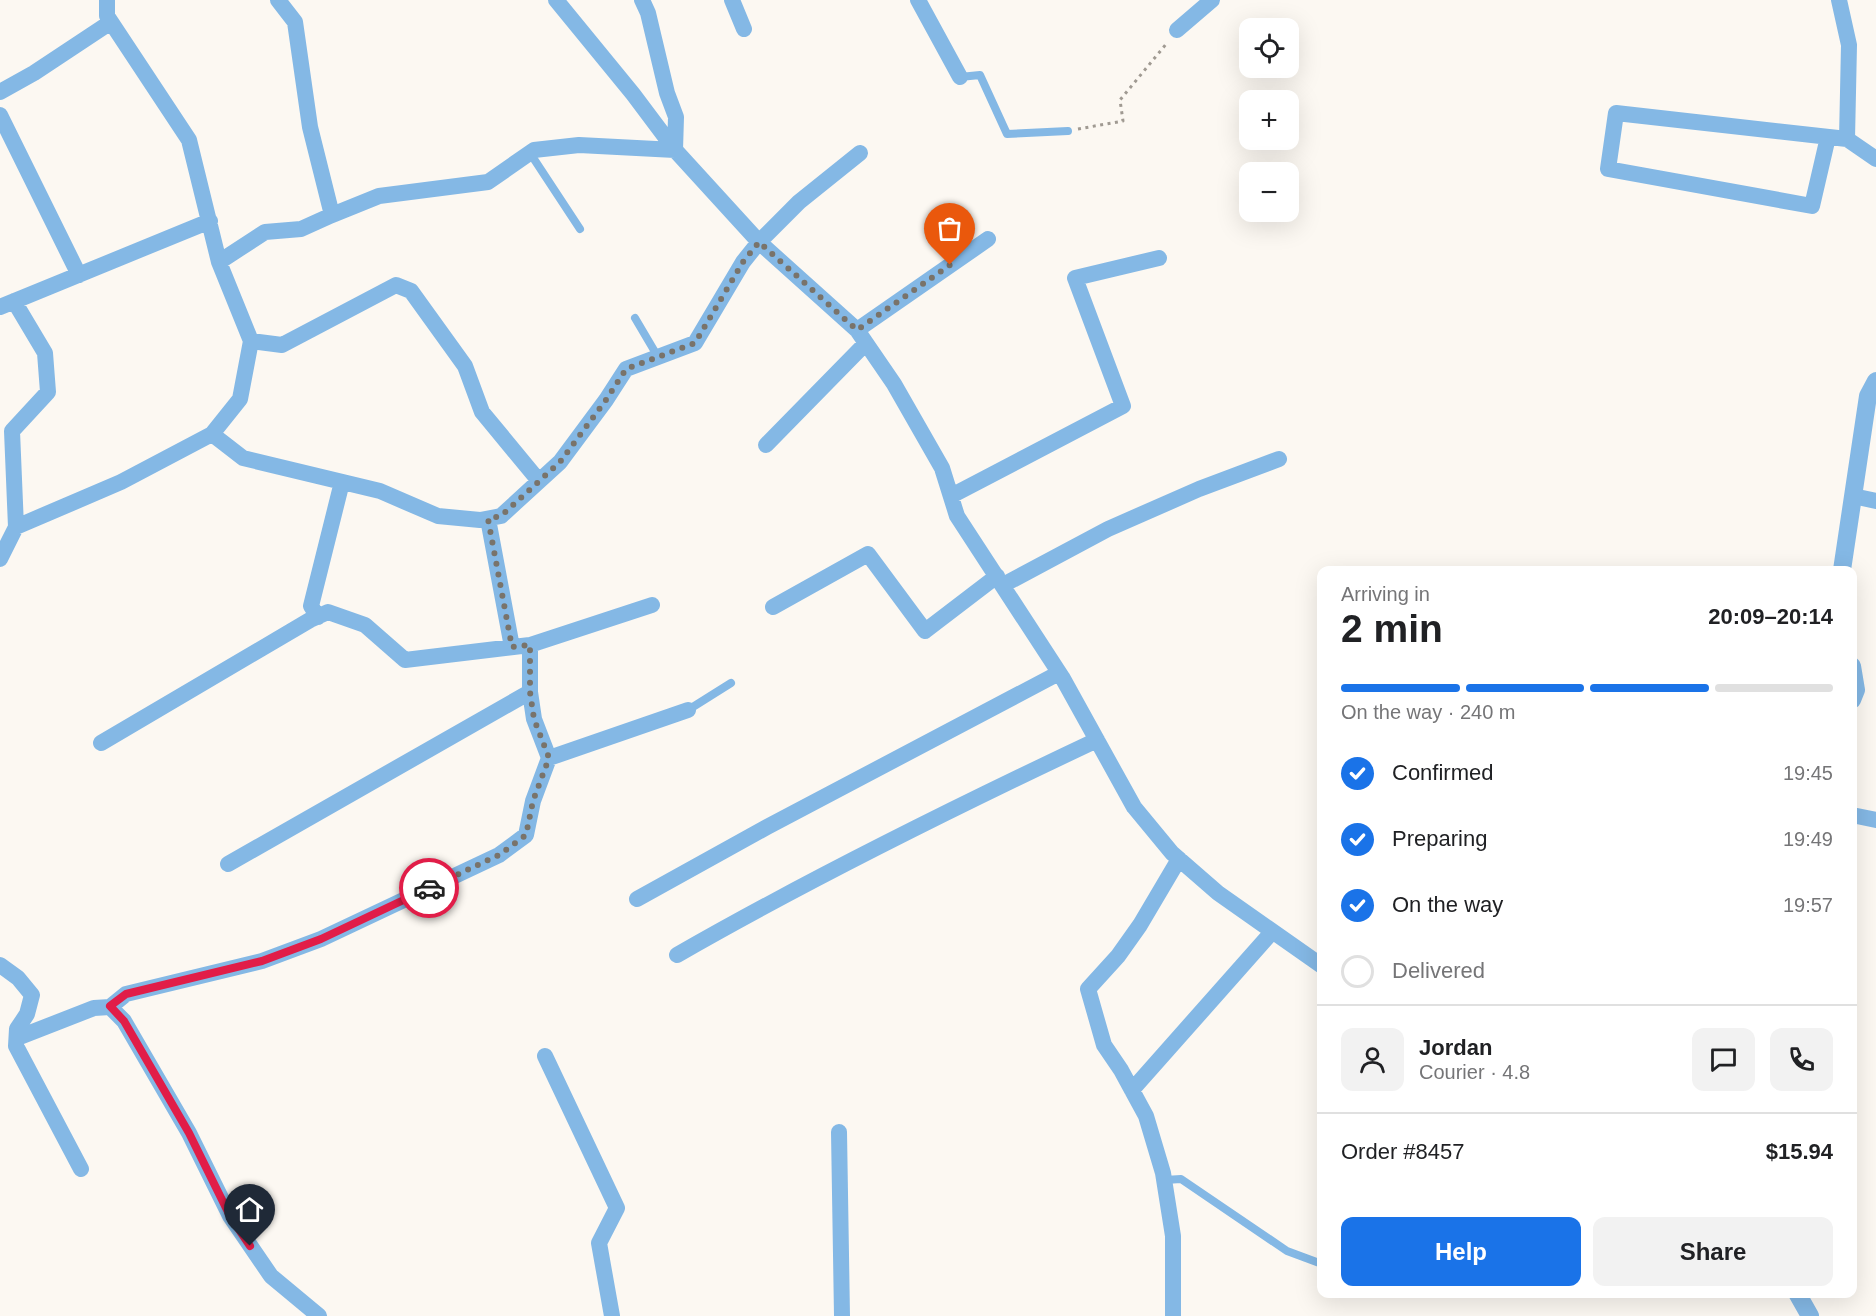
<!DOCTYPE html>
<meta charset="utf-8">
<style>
:root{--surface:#fff;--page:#f2f2f2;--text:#202124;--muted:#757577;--line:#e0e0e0;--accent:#1a73e8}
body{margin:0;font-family:Helvetica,sans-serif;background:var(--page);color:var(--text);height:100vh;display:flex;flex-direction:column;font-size:22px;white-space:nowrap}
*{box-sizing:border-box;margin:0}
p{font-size:20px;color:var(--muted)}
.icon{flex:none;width:33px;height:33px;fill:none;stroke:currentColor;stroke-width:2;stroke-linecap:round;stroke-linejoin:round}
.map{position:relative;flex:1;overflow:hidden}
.details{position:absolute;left:1317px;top:566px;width:540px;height:732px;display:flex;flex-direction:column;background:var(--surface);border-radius:12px;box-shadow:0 6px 24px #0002}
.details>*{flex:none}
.fabs{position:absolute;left:1239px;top:18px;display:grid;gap:12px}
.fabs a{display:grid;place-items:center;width:60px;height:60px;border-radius:12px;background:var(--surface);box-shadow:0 6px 24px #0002;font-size:30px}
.pin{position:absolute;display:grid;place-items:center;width:51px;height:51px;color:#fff;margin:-62px -26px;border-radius:50% 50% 50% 0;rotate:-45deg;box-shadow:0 0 6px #0007}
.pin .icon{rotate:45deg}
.courier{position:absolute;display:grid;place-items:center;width:60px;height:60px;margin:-30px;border:4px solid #e11d48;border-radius:50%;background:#fff;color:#222;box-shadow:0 2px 8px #0007}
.headline em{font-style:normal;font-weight:700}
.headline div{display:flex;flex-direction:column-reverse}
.headline{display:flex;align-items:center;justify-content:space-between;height:102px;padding:0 24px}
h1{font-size:39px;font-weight:700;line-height:45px}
.bar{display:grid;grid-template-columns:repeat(4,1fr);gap:9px 6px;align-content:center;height:72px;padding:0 24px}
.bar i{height:8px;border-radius:4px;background:var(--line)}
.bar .selected{background:var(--accent)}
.bar p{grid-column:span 4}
.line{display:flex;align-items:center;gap:15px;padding:0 24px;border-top:2px solid var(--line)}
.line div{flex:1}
.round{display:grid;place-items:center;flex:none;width:63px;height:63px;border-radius:12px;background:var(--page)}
ol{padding:0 24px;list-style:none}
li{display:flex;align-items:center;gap:18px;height:66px}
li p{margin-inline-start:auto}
li .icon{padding:6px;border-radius:50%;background:var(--accent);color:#fff;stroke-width:4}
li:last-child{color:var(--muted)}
li i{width:33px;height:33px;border:3px solid var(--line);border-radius:50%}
.action{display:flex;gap:12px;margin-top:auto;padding:12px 24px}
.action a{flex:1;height:69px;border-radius:12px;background:var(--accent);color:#fff;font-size:24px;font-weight:700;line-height:69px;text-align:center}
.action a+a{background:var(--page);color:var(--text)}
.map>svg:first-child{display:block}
</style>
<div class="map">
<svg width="1876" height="1316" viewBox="0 0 1876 1316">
<rect width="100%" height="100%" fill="#fcf8f2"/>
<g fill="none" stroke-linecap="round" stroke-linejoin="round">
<path stroke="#a09a92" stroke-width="3" stroke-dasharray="3 4.5" stroke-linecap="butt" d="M1078,129l45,-8 -3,-21 47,-57"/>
<path stroke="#84b8e5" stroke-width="8" d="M960,77l20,-2 27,59 61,-3
M530,153l50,76
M635,318l23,39
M688,710l43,-27
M1165,1180l16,-1 106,72 35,13"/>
<path stroke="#84b8e5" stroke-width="16" d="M107,0v16l82,124 30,122 32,79 31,4 114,-60 15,6 54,75 17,46 57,69
M278,0l17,22 15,105 22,88 47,-19 109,-14 46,-32 45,-5 96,5 1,-33 -9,-24 -19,-80 -6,-13
M556,0l77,94 42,56 84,92 40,-40 61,-49
M732,0l12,29
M918,0l42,77
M1839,0l10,45 -2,94 29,20
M1177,30l35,-30
M0,92l34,-19 77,-51
M0,115l79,160
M1828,137l-16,69 -204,-37 8,-56 231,26
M219,262l46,-30 36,-3 31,-14
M0,307l210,-86
M857,330l131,-91
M212,434l31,24 137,33 58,25 42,4 21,-4 59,-54 46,-62 20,-31 69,-26 48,-81 16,-20 98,88 37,54 48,84 15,48 105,161 72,130 38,46 46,40 104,73
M766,445l100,-102
M951,496l172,-90 -48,-128 84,-20
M1853,496l23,5
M488,519l24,128
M16,527l105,-45 91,-48 28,-35 11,-58
M0,559l16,-32 -4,-96 36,-39 -3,-39 -31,-52
M1003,585l105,-56 91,-40 80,-30
M773,607l95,-53 57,77 72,-55
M318,617l-7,-11 31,-124
M530,692l4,27 15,39 139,-48
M101,743l209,-123 18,-8 37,13 40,35 125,-15 122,-40
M1852,815l24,5
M228,864l302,-172v-47
M637,899l130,-72 292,-154
M677,955c136,-78 278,-148 420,-215
M0,965l18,13 14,17 -5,19 -10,15 -1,17 65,123
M110,1007l16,-13 136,-33 59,-22 178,-84 27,-20 7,-34 16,-43
M17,1038l77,-30 16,-1 14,14 65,112 41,83 41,60 48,40
M545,1056l72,152 -18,35 13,73
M1132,1090l140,-158
M839,1132l3,184
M1173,1316v-80l-10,-63 -17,-57 -25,-46 -17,-25 -16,-56 30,-33 22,-31 39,-66"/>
<path stroke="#84b8e5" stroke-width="18" d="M1842,570l26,-174 8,-15
M1852,666l4,24 -4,10
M1797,1293l13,23"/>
</g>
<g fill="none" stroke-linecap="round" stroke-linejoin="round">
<path stroke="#79736a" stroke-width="6" stroke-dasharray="0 10.8" d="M429,888l70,-33 27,-20 7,-34 16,-43 -15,-39 -4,-27v-47l-18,2 -24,-128 13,-3 59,-54 46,-62 20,-31 69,-26 48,-81 16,-20 98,88 93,-65"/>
<path stroke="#e11d48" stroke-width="8" d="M250,1246l-20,-30 -41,-83 -65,-112 -14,-15 16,-12 136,-33 59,-22 108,-51"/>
</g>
</svg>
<div class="fabs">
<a><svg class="icon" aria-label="locate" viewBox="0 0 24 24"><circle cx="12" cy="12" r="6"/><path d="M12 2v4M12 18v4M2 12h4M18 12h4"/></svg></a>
<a>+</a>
<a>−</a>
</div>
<div class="pin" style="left:950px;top:265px;background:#ea580c"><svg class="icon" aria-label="bag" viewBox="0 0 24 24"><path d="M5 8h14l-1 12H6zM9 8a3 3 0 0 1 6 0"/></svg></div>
<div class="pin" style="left:250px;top:1246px;background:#1f2937"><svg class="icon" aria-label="home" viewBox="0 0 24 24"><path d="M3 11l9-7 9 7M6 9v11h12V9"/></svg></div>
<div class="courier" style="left:429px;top:888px"><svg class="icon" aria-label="car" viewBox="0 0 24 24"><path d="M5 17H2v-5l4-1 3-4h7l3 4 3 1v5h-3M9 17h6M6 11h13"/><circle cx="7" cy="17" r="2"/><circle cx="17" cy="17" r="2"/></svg></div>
<section class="details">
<div class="headline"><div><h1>2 min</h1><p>Arriving in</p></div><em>20:09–20:14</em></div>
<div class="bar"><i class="selected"></i><i class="selected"></i><i class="selected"></i><i></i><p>On the way · 240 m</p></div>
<ol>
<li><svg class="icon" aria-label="check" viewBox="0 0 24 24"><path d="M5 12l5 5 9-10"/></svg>Confirmed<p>19:45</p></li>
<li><svg class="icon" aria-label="check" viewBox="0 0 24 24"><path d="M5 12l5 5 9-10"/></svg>Preparing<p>19:49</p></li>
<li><svg class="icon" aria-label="check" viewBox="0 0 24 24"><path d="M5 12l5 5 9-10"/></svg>On the way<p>19:57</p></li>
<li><i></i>Delivered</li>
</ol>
<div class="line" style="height:108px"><a class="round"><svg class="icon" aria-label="person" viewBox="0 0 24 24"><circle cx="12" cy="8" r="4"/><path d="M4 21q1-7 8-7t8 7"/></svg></a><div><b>Jordan</b><p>Courier · 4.8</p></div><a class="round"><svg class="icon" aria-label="chat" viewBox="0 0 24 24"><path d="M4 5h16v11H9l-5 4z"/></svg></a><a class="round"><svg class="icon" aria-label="phone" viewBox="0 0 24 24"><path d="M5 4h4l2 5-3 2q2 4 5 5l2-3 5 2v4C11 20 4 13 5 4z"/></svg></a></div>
<div class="line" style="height:78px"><div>Order #8457</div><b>$15.94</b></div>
<div class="action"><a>Help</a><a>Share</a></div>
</section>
</div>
